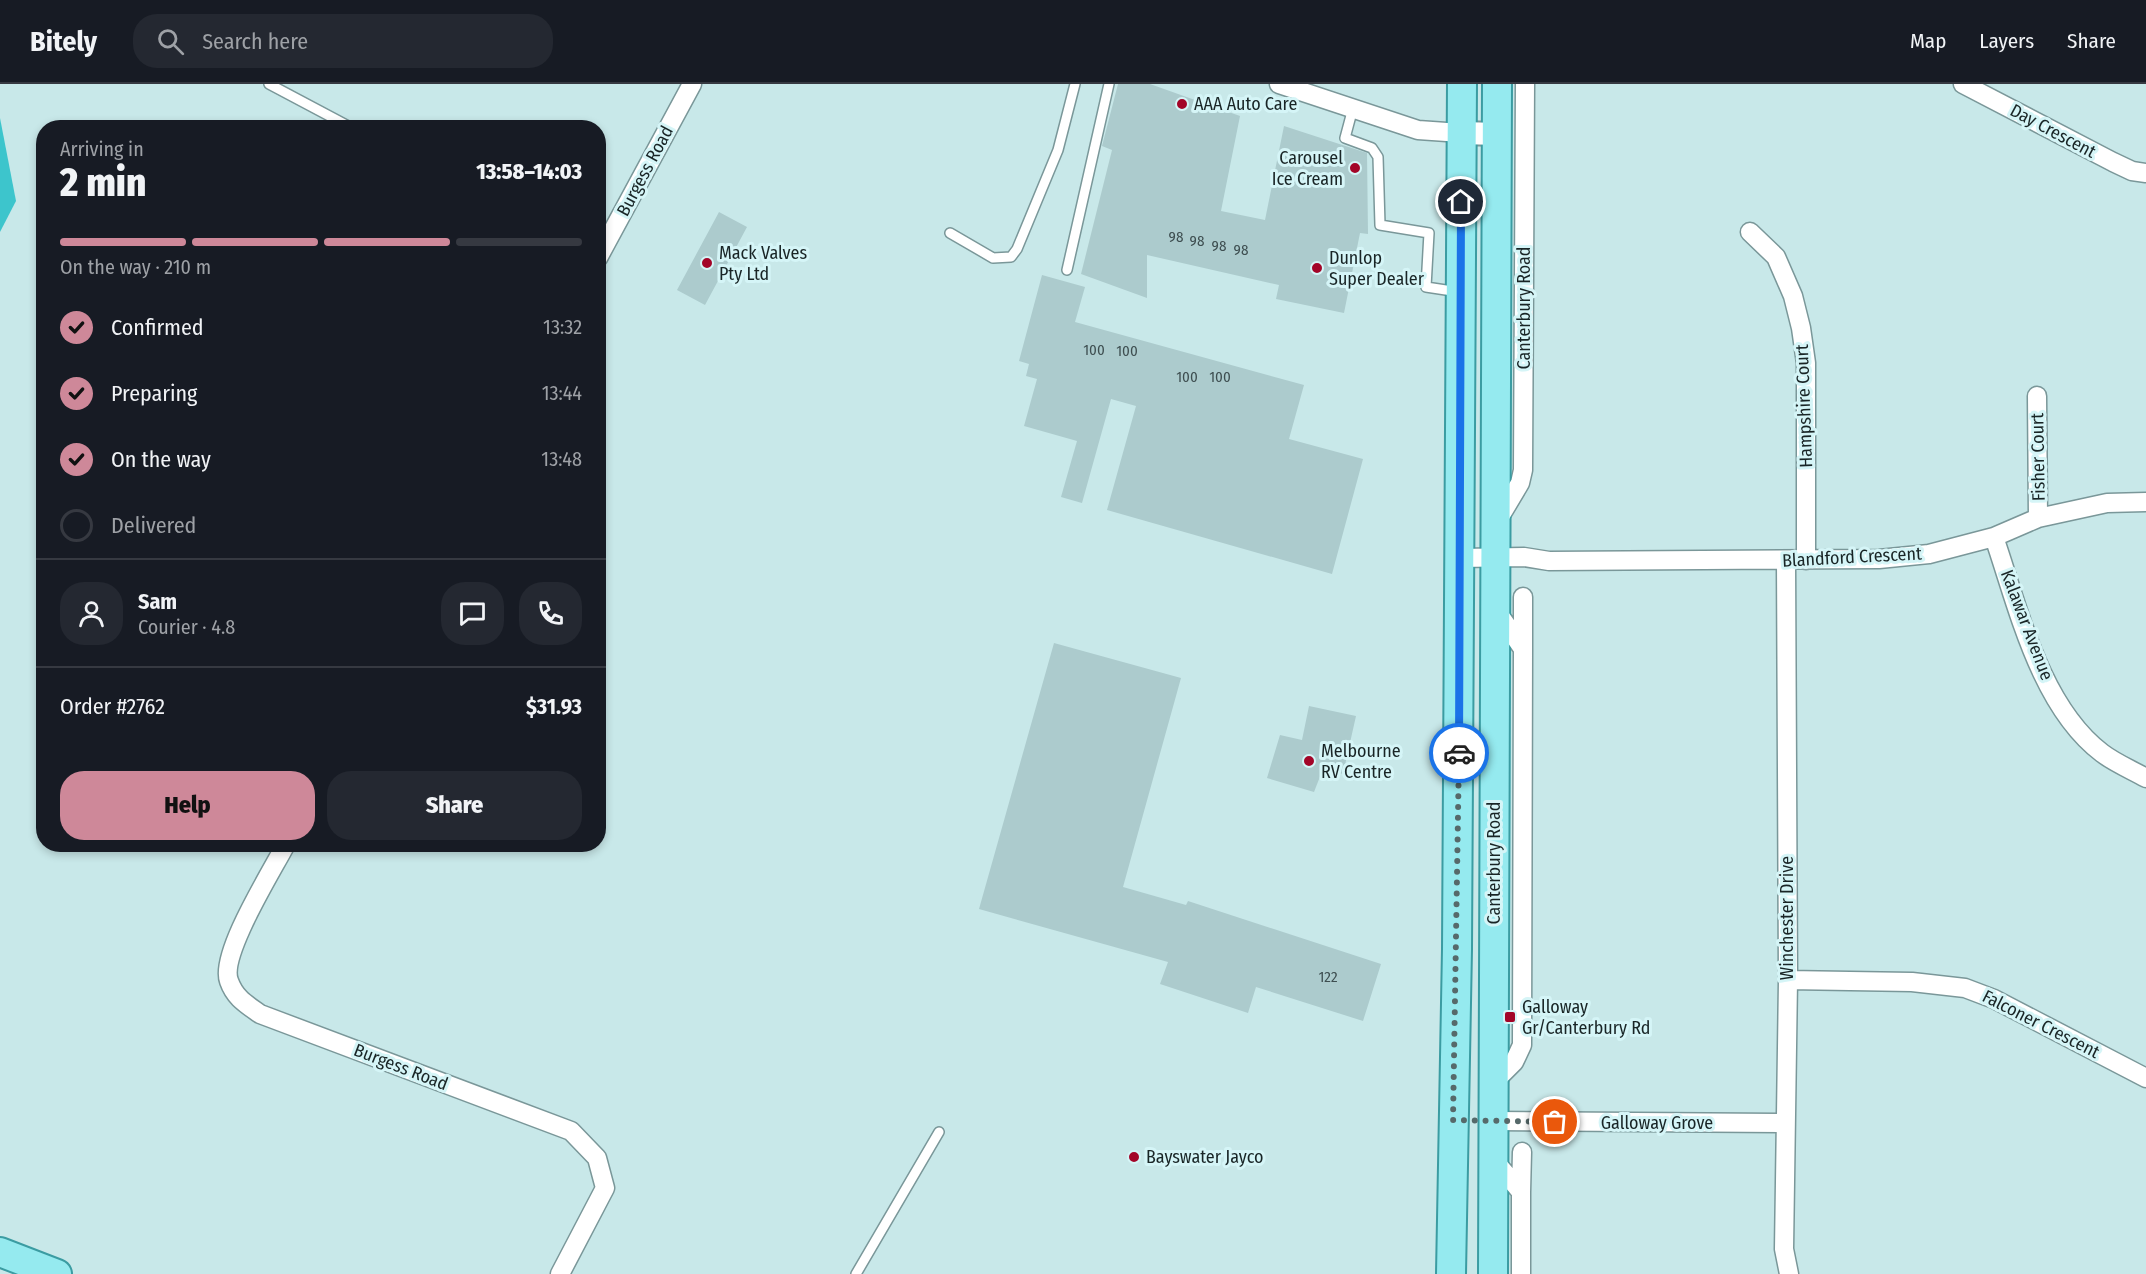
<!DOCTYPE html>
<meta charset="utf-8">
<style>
:root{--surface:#171b24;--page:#242831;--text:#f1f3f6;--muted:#9ea1a6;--line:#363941;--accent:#ce8899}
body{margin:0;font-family:"Fira Sans Condensed",sans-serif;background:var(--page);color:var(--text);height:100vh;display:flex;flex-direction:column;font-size:22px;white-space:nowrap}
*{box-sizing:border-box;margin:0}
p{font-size:20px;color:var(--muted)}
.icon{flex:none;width:33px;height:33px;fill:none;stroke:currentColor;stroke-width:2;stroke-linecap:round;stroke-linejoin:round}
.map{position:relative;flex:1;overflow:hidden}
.panel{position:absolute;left:36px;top:36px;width:570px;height:732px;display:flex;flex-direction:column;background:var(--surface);border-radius:24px;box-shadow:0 3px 9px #0003}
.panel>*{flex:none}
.pin{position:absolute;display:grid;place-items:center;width:51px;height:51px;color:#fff;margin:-26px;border:3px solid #fff;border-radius:50%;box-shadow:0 2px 6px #0007}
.courier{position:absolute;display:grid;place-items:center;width:60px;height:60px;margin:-30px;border:4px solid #1a73e8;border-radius:50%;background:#fff;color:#222;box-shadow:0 2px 8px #0007}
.head em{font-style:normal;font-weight:800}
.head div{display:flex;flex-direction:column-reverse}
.head{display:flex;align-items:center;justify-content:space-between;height:102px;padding:0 24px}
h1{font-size:39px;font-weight:800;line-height:45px}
.bar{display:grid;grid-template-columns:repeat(4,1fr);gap:9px 6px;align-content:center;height:72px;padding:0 24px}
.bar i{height:8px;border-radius:4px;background:var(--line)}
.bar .selected{background:var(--accent)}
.bar p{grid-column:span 4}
.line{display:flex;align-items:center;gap:15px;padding:0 24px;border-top:2px solid var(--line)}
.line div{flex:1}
.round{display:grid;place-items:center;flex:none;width:63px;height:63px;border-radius:24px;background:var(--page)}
ol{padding:0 24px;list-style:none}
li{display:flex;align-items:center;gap:18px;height:66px}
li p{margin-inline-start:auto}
li .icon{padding:6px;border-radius:50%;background:var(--accent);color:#111;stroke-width:4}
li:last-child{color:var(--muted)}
li i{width:33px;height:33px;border:3px solid var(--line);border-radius:50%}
.primary-button{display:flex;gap:12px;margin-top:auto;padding:12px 24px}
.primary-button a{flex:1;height:69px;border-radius:24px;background:var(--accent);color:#111;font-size:24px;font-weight:800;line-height:69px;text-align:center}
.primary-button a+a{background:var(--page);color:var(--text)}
header{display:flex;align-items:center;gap:36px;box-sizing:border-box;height:84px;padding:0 30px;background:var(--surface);border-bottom:2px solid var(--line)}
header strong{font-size:28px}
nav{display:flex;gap:33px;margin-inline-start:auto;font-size:21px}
.search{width:420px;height:54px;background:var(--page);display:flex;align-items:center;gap:15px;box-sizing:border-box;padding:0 21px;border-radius:24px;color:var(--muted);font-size:22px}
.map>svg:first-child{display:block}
</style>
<header>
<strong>Bitely</strong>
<div class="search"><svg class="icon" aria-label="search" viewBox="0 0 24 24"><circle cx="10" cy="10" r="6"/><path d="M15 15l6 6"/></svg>Search here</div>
<nav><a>Map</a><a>Layers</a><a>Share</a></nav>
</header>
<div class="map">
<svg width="2146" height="1190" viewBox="0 0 2146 1190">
<rect width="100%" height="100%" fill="#c8e8e9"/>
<path fill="#3dc5cc" d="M0,34l16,83 -16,31z"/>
<path fill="#accbcd" d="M1118,0h32l90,32 -19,95 44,9 19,-94 83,27 1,81 -8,-1 -16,80 -68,-14 3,-14 -132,-30v43l-66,-24 31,-124 -10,-4z
M719,128l28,15 -42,78 -28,-15z
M1042,191l43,12 -10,35 229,63 -15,54 74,20 -31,115 -225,-64 29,-104 -25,-7 -29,104 -21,-6 16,-56 -53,-15 13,-47 -11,-3 3,-12 -10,-3z
M1054,559l127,35 -58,209 63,18 2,-4 193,63 -18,57 -107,-34 -8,26 -88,-29 8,-22 -189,-53z
M1309,622l47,10 -13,58 -20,-5 -9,23 -47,-14 13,-43 22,5z"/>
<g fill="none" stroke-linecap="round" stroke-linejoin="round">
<defs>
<path id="service" d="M269,0l83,44
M1353,24l-8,30 27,10 6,9 2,68 49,8 -3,54 33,5
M950,149l43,25 18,-1 6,-8 41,-99 17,-66
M1067,186l42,-186
M856,1190l83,-142"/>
<path id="minor" d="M1279,0l139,46 43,3
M1963,0l150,78 19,9 14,2
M1750,148l26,25 17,39 8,32 5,35v197
M598,174l94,-174
M2037,312l1,122
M1498,436l22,-37 3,-13 2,-386
M1994,453c24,70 46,169 108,216 13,10 30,17 44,25
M1460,474l64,-1 25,4 330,-2 50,-5 65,-17 44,-19 69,-15 39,-1
M1786,477l2,419 -4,269 5,25
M1523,513v52
M286,760c-14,27 -67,111 -57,137 6,17 17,23 31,33l311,117 26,27 8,30 -45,86
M1788,896l124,2 53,6 29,11 152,79
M1494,998l20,-20 8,-17 1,-396 -27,-39
M1494,1037l290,2
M1494,1076l27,32v82
M1521,1108l1,-40"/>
<path id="tertiary" d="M1461,49l37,1"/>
<path id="primary" d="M0,1168l57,22
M1451,1190l6,-325 5,-865
M1493,1190l4,-1190"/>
</defs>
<use href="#service" stroke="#7a9799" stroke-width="12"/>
<use href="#minor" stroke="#7a9799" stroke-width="21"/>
<use href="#tertiary" stroke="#7a9799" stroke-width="26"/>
<use href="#primary" stroke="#3b9ca2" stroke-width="32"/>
<use href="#service" stroke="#fff" stroke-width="9"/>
<use href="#minor" stroke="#fff" stroke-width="18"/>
<use href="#tertiary" stroke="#fff" stroke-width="22"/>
<use href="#primary" stroke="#95eaef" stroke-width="28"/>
</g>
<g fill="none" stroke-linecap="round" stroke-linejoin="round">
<path stroke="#56696a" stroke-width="6" stroke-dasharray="0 10.8" d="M1459,669l-6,367 102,2"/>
<path stroke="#1a73e8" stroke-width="8" d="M1459,669l2,-551"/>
</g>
<g fill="#a30528" stroke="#d5f5f7" stroke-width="2">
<circle cx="1182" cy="20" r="6"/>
<circle cx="1355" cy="84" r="6"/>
<circle cx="707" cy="179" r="6"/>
<circle cx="1317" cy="184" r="6"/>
<circle cx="1309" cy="677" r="6"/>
<rect x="1504" y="927" width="12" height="12" rx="3"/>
<circle cx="1134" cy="1073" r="6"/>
</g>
<g text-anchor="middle" stroke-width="6" stroke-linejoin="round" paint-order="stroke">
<g font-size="15" fill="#3e4e50">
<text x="1176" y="158">98</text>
<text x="1197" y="162">98</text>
<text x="1219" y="167">98</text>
<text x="1241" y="171">98</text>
<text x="1094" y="271">100</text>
<text x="1127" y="272">100</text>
<text x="1187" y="298">100</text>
<text x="1220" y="298">100</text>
<text x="1328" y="898">122</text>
</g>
<g font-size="18" fill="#192526" stroke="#d5f5f7" text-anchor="start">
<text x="1194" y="26">AAA Auto Care</text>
<text x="1343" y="80" text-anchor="end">Carousel<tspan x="1343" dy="21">Ice Cream</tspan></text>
<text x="719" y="175">Mack Valves<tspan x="719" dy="21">Pty Ltd</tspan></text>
<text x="1329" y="180">Dunlop<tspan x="1329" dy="21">Super Dealer</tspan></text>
<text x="1321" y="673">Melbourne<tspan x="1321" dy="21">RV Centre</tspan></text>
<text x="1522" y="929">Galloway<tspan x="1522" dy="21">Gr/Canterbury Rd</tspan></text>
<text x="1146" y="1079">Bayswater Jayco</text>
</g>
<g font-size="18" fill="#192526" stroke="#d5f5f7">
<text transform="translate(2053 47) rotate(28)" y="6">Day Crescent</text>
<text transform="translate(645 87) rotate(-62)" y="6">Burgess Road</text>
<text transform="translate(1524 224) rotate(-90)" y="6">Canterbury Road</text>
<text transform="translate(1804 322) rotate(-92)" y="6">Hampshire Court</text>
<text transform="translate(2038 373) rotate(-91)" y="6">Fisher Court</text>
<text transform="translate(1852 473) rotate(-3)" y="6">Blandford Crescent</text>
<text transform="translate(2027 541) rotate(69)" y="6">Kalawar Avenue</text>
<text transform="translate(1494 779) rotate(-90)" y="6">Canterbury Road</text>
<text transform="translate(1787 834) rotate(-90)" y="6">Winchester Drive</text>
<text transform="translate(2041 940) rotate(27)" y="6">Falconer Crescent</text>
<text transform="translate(401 983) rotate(21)" y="6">Burgess Road</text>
<text x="1657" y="1045">Galloway Grove</text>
</g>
</g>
</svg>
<div class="pin" style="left:1555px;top:1038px;background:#ea580c"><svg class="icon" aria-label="bag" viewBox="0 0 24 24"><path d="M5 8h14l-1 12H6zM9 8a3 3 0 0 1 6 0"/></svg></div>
<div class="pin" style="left:1461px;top:118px;background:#1f2937"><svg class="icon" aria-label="home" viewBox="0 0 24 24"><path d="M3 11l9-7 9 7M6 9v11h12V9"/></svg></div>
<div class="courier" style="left:1459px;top:669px"><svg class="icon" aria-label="car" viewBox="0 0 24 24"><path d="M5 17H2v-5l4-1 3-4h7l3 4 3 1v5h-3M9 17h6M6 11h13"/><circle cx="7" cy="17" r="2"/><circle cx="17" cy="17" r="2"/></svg></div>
<section class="panel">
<div class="head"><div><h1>2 min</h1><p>Arriving in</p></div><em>13:58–14:03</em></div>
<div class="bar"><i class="selected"></i><i class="selected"></i><i class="selected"></i><i></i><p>On the way · 210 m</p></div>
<ol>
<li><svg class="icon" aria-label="check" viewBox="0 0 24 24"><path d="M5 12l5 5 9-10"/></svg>Confirmed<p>13:32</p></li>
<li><svg class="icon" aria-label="check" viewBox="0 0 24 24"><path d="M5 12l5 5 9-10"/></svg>Preparing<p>13:44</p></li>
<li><svg class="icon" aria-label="check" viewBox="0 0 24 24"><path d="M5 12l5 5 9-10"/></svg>On the way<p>13:48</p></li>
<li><i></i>Delivered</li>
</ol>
<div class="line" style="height:108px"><a class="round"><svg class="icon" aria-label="person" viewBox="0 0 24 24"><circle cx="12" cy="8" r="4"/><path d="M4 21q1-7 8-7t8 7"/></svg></a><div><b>Sam</b><p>Courier · 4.8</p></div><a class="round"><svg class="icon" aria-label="chat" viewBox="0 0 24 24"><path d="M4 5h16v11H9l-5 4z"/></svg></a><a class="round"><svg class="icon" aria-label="phone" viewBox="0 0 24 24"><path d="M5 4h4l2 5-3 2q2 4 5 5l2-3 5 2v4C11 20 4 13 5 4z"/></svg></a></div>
<div class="line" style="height:78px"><div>Order #2762</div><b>$31.93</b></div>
<div class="primary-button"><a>Help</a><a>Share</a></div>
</section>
</div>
